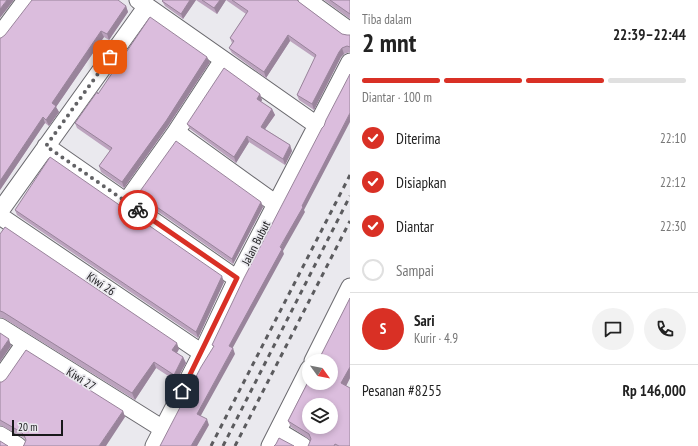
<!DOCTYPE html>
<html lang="id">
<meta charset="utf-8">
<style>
:root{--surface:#fff;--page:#f2f2f2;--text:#222;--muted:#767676;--line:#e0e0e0;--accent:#d93025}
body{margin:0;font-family:"PT Sans Narrow",sans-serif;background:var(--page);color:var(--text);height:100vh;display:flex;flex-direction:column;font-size:15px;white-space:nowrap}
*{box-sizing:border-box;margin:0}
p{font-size:13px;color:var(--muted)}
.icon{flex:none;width:22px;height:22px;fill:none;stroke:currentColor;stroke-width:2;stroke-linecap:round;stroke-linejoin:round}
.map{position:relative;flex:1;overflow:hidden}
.side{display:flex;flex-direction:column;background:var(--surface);width:348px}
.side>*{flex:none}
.needle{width:26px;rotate:123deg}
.fabs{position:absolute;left:302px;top:354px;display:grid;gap:8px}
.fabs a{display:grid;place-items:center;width:36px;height:36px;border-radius:50%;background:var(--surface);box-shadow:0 2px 6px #0003;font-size:20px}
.scale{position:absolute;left:12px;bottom:10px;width:51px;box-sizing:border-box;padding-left:4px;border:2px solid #19191b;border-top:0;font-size:11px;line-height:14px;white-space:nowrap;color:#19191b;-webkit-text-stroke:3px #eae9ee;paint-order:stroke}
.pin{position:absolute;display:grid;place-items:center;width:34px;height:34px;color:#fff;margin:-17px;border-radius:8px;box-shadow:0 2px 6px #0006}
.courier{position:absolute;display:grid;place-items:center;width:40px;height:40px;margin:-20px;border:3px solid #d93025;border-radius:50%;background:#fff;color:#222;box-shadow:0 1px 5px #0007}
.headline em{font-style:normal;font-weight:600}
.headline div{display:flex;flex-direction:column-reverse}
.headline{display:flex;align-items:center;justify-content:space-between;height:68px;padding:0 12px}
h1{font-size:26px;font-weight:600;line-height:30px}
.bar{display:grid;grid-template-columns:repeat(4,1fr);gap:6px 4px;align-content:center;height:48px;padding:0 12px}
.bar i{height:5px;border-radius:3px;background:var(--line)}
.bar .selected{background:var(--accent)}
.bar p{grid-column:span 4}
.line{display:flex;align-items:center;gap:10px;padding:0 12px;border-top:1px solid var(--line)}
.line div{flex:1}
.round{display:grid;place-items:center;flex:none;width:42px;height:42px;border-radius:21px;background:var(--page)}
ol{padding:0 12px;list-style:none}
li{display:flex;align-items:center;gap:12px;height:44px}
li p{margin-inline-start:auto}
li .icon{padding:4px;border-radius:50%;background:var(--accent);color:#fff;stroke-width:4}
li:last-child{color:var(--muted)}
li i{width:22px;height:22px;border:2px solid var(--line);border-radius:50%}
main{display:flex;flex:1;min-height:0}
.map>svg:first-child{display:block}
</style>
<main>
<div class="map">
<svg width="350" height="446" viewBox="0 0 350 446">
<rect width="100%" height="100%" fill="#eae9ee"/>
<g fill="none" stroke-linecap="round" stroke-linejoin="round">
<defs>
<path id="minor" d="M138,0l180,126
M307,0l43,31
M0,35l26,-35
M176,132l100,72
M46,146l191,133
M126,202l50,-70 47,-72
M0,211l147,-205
M0,216l202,137
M0,327l163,102
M313,361l37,-74
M0,379l25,-36
M278,431l25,15
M0,435l18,11
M154,446l48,-93 35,-74 113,-217
M270,446l39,-77"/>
</defs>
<use href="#minor" stroke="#6a696e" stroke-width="19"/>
<use href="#minor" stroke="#fff" stroke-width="17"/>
<path stroke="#5b5b5e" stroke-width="3" stroke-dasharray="5 5" stroke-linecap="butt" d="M211,446l139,-271
M223,446l127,-250
M235,446l115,-225"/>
</g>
<path fill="#bca3be" d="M163,0h134l2,2 43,32 5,1h3v17l-6,2 -3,3 -27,53 -15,-10 -2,-5 18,-37 -25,-17 -24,37 -34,-25 -3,-5 3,-5 -2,-5 16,-24 -20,-14 -9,14 -21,-14 -13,19 -18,-13 -3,-5z
M324,0h26v19z
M126,6l2,6 -19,28 -5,-3 -48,70 3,5 -10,14 -4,-3 -45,67v-152z
M210,62l-42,64 -44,62 -23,-16 -2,-6 11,-15 -33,-23 -2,-5 23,-29z
M260,94l2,6 -1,2 11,7 3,6 -10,14 25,16 2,6 -7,14 -36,-23 -13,21 -46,-34 -3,-5z
M138,194l123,8 2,5 -30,57 -93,-65z
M15,210l209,72 -26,56 -181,-123z
M0,234l179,115 -2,4 6,4 3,6 -10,18 -20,-13 -21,32 -130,-81 -5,-2z
M350,298v80l-4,8 4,60h-42l1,-2 1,-4 -19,-13 -3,-6z
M0,382l123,29 2,6 -101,28 2,-5 -2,-2 -24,-13z"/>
<path fill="#99849b" d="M7,0h7l-14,18v-9z
M190,0h6l-13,19 -2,-5z
M220,0h6l-9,14 -3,-6z
M126,6l2,6 -19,28 -2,-6z
M101,31l3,6 -48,70 3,5 -10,14 -3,-6 6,-17z
M288,35l2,6 -24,37 -2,-6z
M342,48l2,6 -3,3 -27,53 -2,-6 27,-52z
M207,57l3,5 -42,64 -44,62 -2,-6z
M260,94l2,6 -3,5 -2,-6z
M272,109l3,6 -12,17 -2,-5z
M350,113v9l-46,88 1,2 -22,39 1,3 -53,97 -2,-5z
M43,117l2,6 -45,67v-9z
M247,136l2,6 -13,21 -2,-6z
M290,145l2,6 -7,14 -2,-6z
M261,202l2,5 -30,57 -1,-5z
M222,276l2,6 -26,56 -2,-6z
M9,339l2,7 -11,16v-10z
M177,343l2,6 -4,7 -3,-6z
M233,348l2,6 -36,65 -2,-5z
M183,357l3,6 -10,18 -2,-6z
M154,362l2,6 -21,32 -3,-7z
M350,367v11l-6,12 -3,-7z
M123,411l2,6 -19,29h-7z
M207,419l2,6 -12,21h-6z"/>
<path fill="#dbbddd" stroke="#99849b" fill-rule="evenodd" d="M0,0h7l-7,9z
M32,0h86l8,6 -19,28 -6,-3 -49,72 4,3 -10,14 -3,-3 -43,64v-143h1l4,-3z
M163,0h27l-9,14 -19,-13z
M202,0h18l-6,8z
M232,0h65l2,2 43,32 5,1h3v12l-3,-1 -5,2 -3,4 -27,52 -15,-9 19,-40 -28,-20 -24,37 -35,-24 5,-7 -4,-3 18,-27z
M330,0h20v14z
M150,17l57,40 -41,64 -44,61 -23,-16 13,-18 -37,-25 22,-31 1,2z
M224,68l36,26 -3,5 15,10 -11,18 29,18 -7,14 -36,-23 -13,21 -47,-33z
M350,74v39l-48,93 1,1 -23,40 2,2 -53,97 4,2 -36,66 10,5 -16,27h-31l41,-79 13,-21 -2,-1 32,-67 78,-150 2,-2 2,-6z
M176,141l85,61 -29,57 -94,-65z
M50,157l172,119 -26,56 -181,-122z
M5,227l172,116 -5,7 11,7 -9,18 -20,-13 -22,31 -129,-81 -3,-1v-77z
M350,298v69l-9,16 9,5v58h-11l-4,-2 -1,2h-26l1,-2 2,-5 -2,-5 -21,-13 21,-41v3h22v-22h-13zM309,405h22v22h-22z
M0,333l9,6 -9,13z
M26,350l97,61 -24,35h-76l1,-1 2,-5 -2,-5 -3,-3 -21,-12v-38h2l4,-3z
M279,438l15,8h-20l2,-2z
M0,441l8,5h-8z"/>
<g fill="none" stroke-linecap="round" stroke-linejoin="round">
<path stroke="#626265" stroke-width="4" stroke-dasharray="0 7.2" d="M110,57l-64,89 92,64"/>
<path stroke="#d93025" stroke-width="5" d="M138,210l99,68 -55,113"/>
</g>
<g text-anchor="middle" stroke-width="3.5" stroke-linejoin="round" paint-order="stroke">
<g font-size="12" fill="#19191b" stroke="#eae9ee">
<text transform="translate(256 243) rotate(-63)" y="4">Jalan Bubut</text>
<text transform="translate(101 284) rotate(34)" y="4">Kiwi 26</text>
<text transform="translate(81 379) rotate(32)" y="4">Kiwi 27</text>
</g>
</g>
</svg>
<div class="fabs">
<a><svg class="needle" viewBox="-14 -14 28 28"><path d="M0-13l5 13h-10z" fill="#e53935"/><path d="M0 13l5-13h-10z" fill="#767676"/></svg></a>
<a><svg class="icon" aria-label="layers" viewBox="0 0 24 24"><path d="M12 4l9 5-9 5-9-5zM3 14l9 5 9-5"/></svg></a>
</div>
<div class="scale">20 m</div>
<div class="pin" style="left:110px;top:57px;background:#ea580c"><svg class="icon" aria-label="bag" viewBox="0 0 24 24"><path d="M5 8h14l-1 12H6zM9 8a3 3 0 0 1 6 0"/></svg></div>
<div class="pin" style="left:182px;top:391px;background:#1f2937"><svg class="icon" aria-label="home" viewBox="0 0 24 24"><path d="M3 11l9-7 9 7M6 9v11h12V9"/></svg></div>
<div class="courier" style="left:138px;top:210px"><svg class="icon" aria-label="bike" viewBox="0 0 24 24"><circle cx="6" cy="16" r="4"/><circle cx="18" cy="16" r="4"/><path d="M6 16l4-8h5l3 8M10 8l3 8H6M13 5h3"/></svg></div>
</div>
<section class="side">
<div class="headline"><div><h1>2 mnt</h1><p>Tiba dalam</p></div><em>22:39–22:44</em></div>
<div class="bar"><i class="selected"></i><i class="selected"></i><i class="selected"></i><i></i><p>Diantar · 100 m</p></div>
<ol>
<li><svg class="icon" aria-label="check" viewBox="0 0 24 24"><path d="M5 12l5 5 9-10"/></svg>Diterima<p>22:10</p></li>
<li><svg class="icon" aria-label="check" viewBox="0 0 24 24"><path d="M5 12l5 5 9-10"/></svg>Disiapkan<p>22:12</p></li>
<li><svg class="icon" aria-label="check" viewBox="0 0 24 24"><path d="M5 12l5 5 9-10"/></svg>Diantar<p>22:30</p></li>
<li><i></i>Sampai</li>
</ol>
<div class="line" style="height:72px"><b class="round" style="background:var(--accent);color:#fff">S</b><div><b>Sari</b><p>Kurir · 4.9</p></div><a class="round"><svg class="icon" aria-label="chat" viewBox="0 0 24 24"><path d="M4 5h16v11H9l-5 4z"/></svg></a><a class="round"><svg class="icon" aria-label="phone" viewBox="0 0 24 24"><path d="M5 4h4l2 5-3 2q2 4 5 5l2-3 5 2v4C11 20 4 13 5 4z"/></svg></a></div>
<div class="line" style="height:52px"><div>Pesanan #8255</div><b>Rp 146,000</b></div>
</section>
</main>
